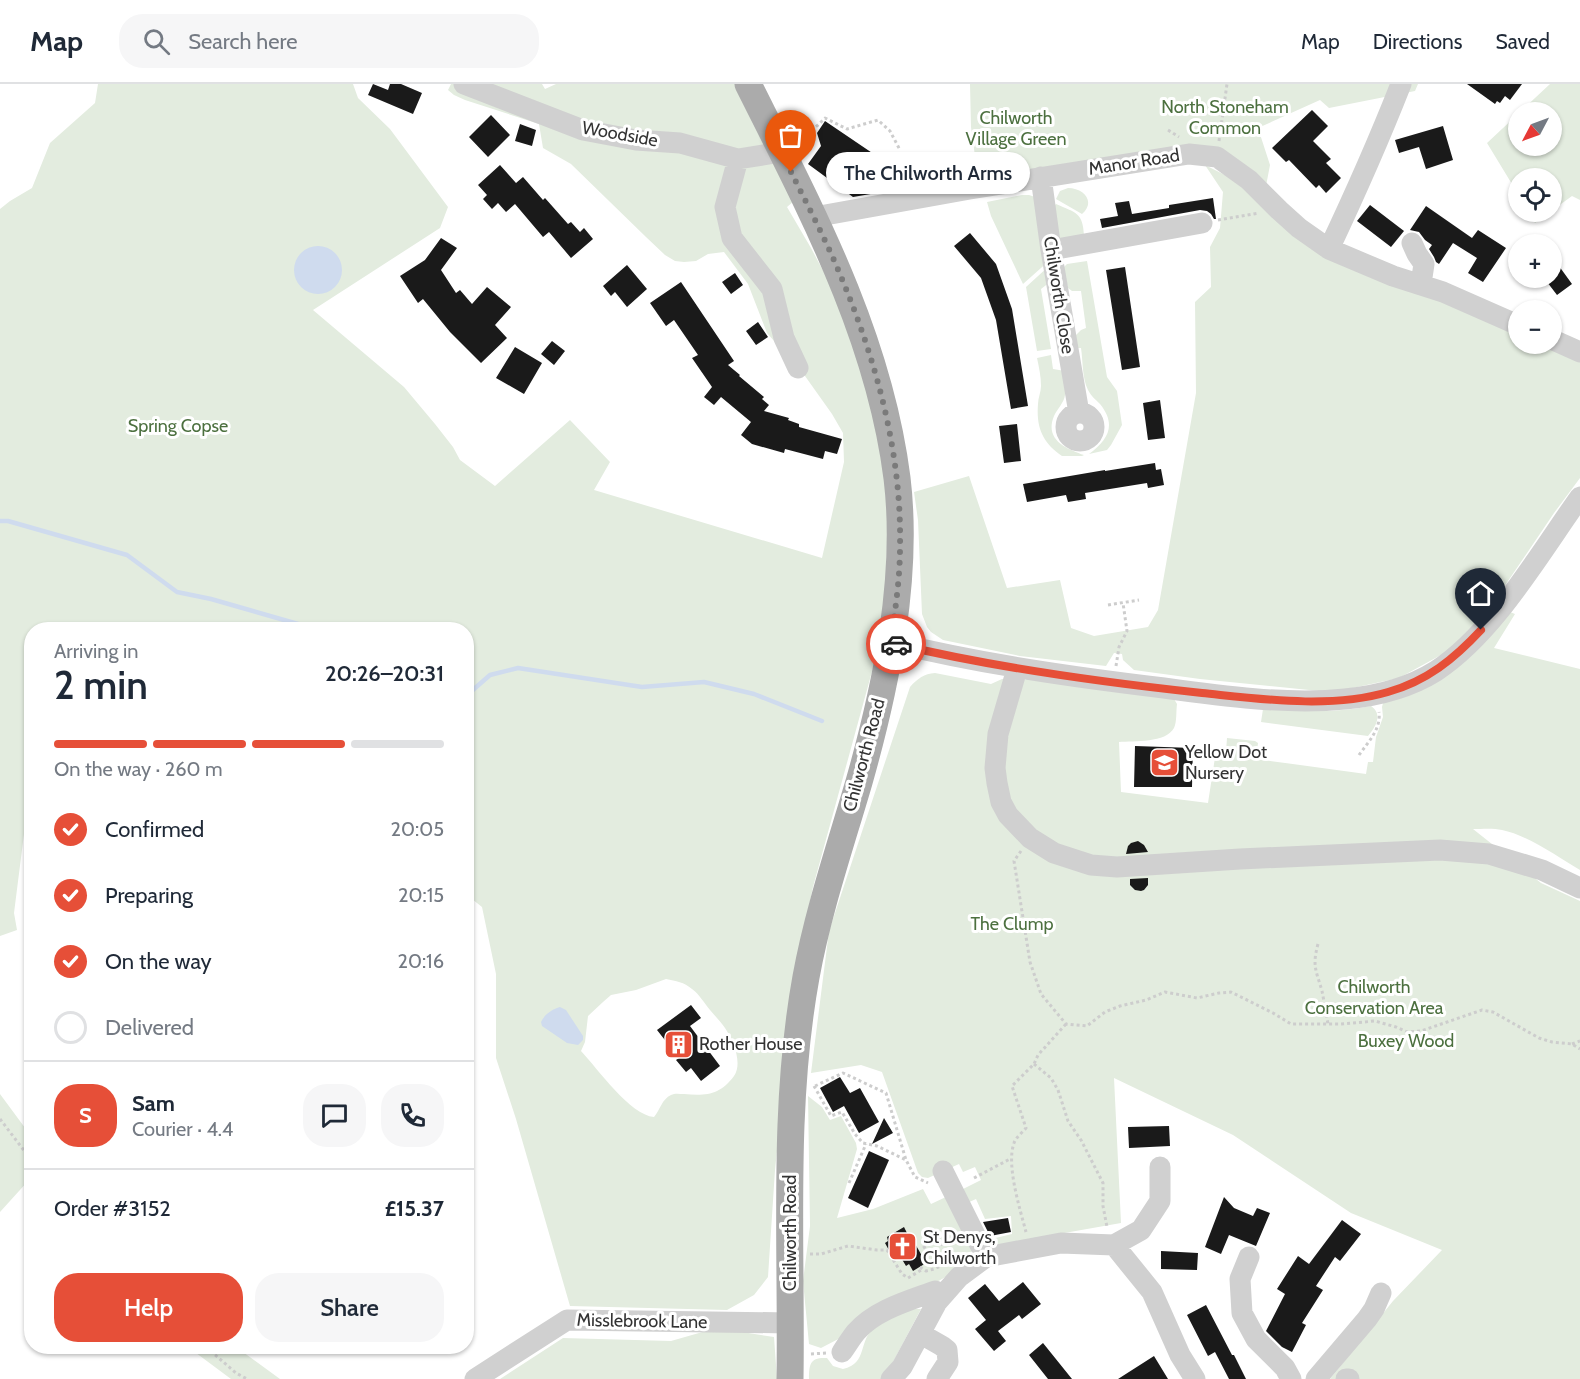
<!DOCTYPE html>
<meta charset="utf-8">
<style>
:root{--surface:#fff;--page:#f6f6f7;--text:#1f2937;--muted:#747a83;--line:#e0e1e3;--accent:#e64f38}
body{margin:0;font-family:Cabin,sans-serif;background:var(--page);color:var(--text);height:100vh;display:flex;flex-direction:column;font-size:22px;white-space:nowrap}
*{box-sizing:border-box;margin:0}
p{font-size:20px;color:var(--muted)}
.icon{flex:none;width:33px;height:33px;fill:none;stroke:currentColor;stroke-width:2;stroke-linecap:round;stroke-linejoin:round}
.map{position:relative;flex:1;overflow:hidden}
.drawer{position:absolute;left:24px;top:538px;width:450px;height:732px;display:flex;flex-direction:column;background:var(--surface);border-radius:24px;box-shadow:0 2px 4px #0004}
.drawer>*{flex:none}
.needle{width:39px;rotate:229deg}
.buttons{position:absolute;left:1508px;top:18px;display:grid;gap:12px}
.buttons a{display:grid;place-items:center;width:54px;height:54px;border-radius:50%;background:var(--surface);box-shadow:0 2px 4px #0004;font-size:30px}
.pin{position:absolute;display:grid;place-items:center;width:51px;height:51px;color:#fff;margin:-62px -26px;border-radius:50% 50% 50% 0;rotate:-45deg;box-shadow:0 0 6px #0007}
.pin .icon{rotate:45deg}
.courier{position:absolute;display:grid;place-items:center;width:60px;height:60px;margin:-30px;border:4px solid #e64f38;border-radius:50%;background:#fff;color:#222;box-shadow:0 2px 8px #0007}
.bubble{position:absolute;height:42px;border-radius:21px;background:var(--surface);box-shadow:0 2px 4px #0004;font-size:20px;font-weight:600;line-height:42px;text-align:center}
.overview em{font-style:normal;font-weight:600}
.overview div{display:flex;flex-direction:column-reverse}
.overview{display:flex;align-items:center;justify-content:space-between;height:102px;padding:0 30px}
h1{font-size:39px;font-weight:600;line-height:45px}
.bar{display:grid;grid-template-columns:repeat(4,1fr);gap:9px 6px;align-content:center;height:72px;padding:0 30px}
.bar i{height:8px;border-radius:4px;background:var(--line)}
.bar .active{background:var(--accent)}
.bar p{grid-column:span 4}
.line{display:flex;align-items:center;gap:15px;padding:0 30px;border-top:2px solid var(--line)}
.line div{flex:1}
.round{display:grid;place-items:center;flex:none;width:63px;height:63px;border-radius:24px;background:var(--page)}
ol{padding:0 30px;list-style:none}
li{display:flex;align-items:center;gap:18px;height:66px}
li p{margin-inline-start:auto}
li .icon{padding:6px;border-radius:50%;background:var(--accent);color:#fff;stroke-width:4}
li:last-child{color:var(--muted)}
li i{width:33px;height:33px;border:3px solid var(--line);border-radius:50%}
.action{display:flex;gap:12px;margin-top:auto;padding:12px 30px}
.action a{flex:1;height:69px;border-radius:24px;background:var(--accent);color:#fff;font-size:24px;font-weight:600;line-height:69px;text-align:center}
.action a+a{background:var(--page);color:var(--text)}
header{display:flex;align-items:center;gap:36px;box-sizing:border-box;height:84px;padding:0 30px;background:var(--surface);border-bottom:2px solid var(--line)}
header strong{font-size:28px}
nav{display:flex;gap:33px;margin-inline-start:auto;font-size:21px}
.search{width:420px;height:54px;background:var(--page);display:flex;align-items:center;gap:15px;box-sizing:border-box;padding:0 21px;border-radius:24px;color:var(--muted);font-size:22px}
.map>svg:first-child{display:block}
</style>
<header>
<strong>Map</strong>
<div class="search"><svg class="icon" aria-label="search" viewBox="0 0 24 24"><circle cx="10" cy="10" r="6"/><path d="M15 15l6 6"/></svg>Search here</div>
<nav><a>Map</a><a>Directions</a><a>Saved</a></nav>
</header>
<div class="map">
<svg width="1580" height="1295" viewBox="0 0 1580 1295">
<rect width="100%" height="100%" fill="#fff"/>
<path fill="#e3ecdf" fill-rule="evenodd" d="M98,0h255l5,14 32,31 58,78 -8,21 -127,82 91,77 31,37 18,23 7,13 35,26 75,-66 40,42 -16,28 228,68 22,-96 -1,-29 -11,-19 -27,-38 -38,-43 -19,-49 -24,-32 -16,2 -12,7 -12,1 -9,-1 -10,-6 -19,-18 -75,-73 -28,-16 -4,-24 -74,-24 -11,-5 -6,-5 3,-6h91l3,5 11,-5h179l59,117 -7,6 24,41 25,47 35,104 17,101 -3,124 -72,263 -14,66 -6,42 -18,175 -7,107 -14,18 -27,15 -157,-4 -54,-187 -20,-61v-84l-14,-67 -15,-12 -1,-265h-434l-1,174 -6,22 -11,87 3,17 -17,6v-727l10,-8 22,-13 18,-45 45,-40zM666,895c10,2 18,3 26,10 8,6 12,14 18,21 5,6 11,12 15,18 8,12 18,35 9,48 -14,19 -28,20 -50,18 -5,0 -9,-1 -13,1 -9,4 -11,15 -17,22 -24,-2 -56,-48 -73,-66l4,-9 3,-26 15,-14 8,-7 25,-5z
M970,0h448l-3,7 -86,17 -9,-8 -62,28 12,37 -4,21 -58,-39 -230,31 -7,-51z
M1550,0h30v116l-8,-4 -37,27 -6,-11h22v-34h-33v16l-31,-51 31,-29v32h33v-34h-31z
M1205,81l26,13 45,38 242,115v13h28l34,14v120l-26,35 -48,71 -27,35 -29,31 -51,28 -51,11 -29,2 -119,-12 -66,-9 -11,-10 -1,-6 -8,-1 -8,13 -86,-10 -77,-16 -12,-8 -4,-5 -5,-13 -4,-94 -4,-28 55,-16 38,112 53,-8 11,48 23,8 54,-9 10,-17 38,-217 -1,-91 16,-15 -1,-40 10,-19 3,-36z
M1068,104c16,0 28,14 14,26l-26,-15 4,-8z
M1022,111h7l6,2 15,63 -27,24 -32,-68 -4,-14z
M1056,120c20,9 27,8 28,32l-24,9 -6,-39z
M1087,177l20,116 10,14 5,34 -11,20 -4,5 -18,4c19,-14 28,-29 11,-50 -5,-5 -9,-8 -12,-14 -6,-12 -5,-29 -7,-42h-6v-12l6,-6 5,-2 -5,-37h-9l-4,-3 -5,-20 4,-4z
M1049,182l5,13 -13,10 10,60 -14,2 -11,-64z
M1051,271l2,14 12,2c0,8 2,17 0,24 -1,8 -8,14 -11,21 -10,24 13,33 30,39l-2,1h-20c-19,-13 -26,-28 -24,-52 0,-6 3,-12 3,-18 0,-9 -2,-19 -4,-28z
M1510,528l5,2 -21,34 86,21v201c-22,-13 -53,-35 -78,-40 -8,-2 -20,-1 -29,-1l68,54 39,18v478h-250l63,-78 49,-51 -91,-37 -118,-78 -119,-57 7,145 -85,15 -45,13 -8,-10 29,-7 -1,-18 -26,3 -9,-20 -9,4 -6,-13 20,-10 -6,-13 -12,5 -4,-8 -31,14 -6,-1 -4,-4 -36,-101 -21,-7 -50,8 18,-142 81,-244c8,-9 14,-13 25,-14l56,11 11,-5 22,1 6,-2 144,21 3,5c-1,7 0,18 -3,24 -8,15 -40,13 -55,14l2,50 87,11 8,-52 10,1 1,-14 28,3 3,2 -2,16 110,15 2,-12h5l3,-25 7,-20 -1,-10 1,-4z
M1371,622c12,8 5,21 -3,30l-107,-14 2,-13c35,1 72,5 108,-3z
M0,1010l31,42 1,46 -3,-2 -29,32z
M808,1012l14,11 8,13 11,-4 15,27 1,6 -20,69 36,-9 50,-20 8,15 17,-8 24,50 -1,8 -17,18 -108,63 -25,13 -12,-4 -6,-63 7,-55z
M910,1225h11l-37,70h-75c0,-15 1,-22 18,-21l6,8 10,3c26,-6 14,-29 33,-43 9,-7 23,-12 34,-17z
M706,1247l36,1 32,5 3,42h-277l63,-41 108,3z
M188,1263h48l44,32h-49z"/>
<path fill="#cfdbee" d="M294 186a24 24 0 1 1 48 0a24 24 0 1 1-48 0Z
M560,923l6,3 17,26v4l-5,5 -11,-2 -25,-17 -1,-4c3,-7 11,-13 19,-15z"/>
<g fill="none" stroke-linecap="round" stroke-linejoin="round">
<path stroke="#cfdbee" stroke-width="4.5" d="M0,437h8l119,34 50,37 34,7 108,31
M466,612l24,-21 28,-7 124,19 62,-5 50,12 68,27"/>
</g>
<path fill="#1a1a1a" d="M373,0l15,6 2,-6h11l21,9 -9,21 -45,-19z
M1467,0h55l-12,16 -5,-4 -5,7 -3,-2 -2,3z
M1312,26l16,16 -15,15 18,18 -5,4 15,15 -15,15 -7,-8 -3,3 -27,-28 -3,2 -14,-14z
M491,31l19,20 -22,22 -19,-20z
M825,37l62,42 7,-1 6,27 -47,8 -45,-33 13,-18 -4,-13z
M520,40l16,6 -4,16 -17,-5z
M1443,42l10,34 -27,9 -7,-22 -20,6 -4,-13z
M500,81l16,18 7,-6 20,23 2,-2 23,26 3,-2 9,10 4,-4 9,11 -22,19 -22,-26 -6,5 -28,-33 -9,8 -8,-9 -6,6 -9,-10 4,-4 -9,-10z
M1213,114l3,21h-2l-3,-5 -4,-3 -7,-1 -98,18 -2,-9 18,-3 -3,-13 14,-2 3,13 37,-6v-3z
M1370,121l34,26 -13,16 -34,-26z
M1426,122l46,32 6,-8 28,18 -23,34 -15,-9 9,-15 -24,-15 -14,21 -3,-2 -2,-5 -5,-8 3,-4 -7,-5 -6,-8 -9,-2z
M970,149l26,31 16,45 16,97 -17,3 -15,-89 -15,-42 -27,-32z
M441,154l16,10 -16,22 15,23 4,-3 12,14 15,-17 24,20 -16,18 12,13 -26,25 -31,-31 -27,-33 -5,4 -18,-27 25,-16z
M1551,171l21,29 -15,11 -13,-17h7z
M627,181l20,24 -20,18 -12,-15 -4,4 -8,-10z
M1125,183l15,100 -18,3 -16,-100z
M735,189l8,12 -12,9 -9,-12z
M681,198l53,79 -6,4 12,10 -1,1 25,21 -2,2 7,6 -5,6 25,7 -1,2 11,4v3l43,12 -5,15 -12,-3 -2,8 -38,-10 -1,4 -32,-9 -11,-9 10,-13 -30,-25 -7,8 -10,-8 8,-10 -20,-29 6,-3 -24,-35 -8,6 -16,-23z
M758,238l10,15 -12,8 -10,-14z
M552,257l13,10 -11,14 -13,-11z
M515,263l27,16 -18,31 -28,-16z
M1160,316l5,38 -17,2 -5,-37z
M1017,340l4,37 -17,2 -5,-37z
M1155,379l1,7 5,-1 3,16 -16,3 -1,-5 -62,10 1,6 -18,3 -2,-7 -39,7 -4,-18 82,-14v1z
M1135,662l58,2 -1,39h-58z
M1138,757l6,4 4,7 -22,2 2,-8 3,-3z
M1148,794v7l-4,5 -3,1 -6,-1 -5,-5v-6z
M691,921l10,13 -11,8 30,40 -19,15 -10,-13 -5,4 -10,-12 3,-2 -22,-28z
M840,993l10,16 10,-5 19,34 -20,11 -15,-27 -11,6 -13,-24z
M884,1034l9,15 -21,11z
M1169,1042l1,20 -41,2 -1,-21z
M869,1067l20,9 -21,48 -20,-10z
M1224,1113l10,11 19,8 4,-8 13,5 -14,33 -27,-11 -8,19 -16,-7z
M1008,1134l3,14 -21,4 -7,-14z
M1342,1136l19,14 -21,27 -5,-4 -19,29 7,4 -21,33 4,2 -14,27 -10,-5 -16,-16 19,-37 -8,-5 21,-33 11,8z
M904,1143l3,6h2l17,30 -13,8 -4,-7 -3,2 -9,-15 -6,3 -6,-11 3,-2 -1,-4z
M1161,1167l37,2 -1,17 -36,-1z
M1023,1198l18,22 -19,15 -3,-4 -21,16 8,10 -12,10 -19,-22 11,-9 -18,-22 17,-14 14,17z
M1206,1221l26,50h2l12,24h-17l-14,-27 -7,4 -21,-41z
M1043,1259l29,36h-24l-19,-24z
M1154,1272l14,23h-50z"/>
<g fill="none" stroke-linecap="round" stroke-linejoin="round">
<path stroke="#cdcdcd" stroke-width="3" stroke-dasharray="3 3" stroke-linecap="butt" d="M1168,46l11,7
M802,54l16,-13 7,-7 22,11 31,-9 12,11 10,19
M1219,57l8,-57
M1218,136l41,-7
M1108,521l31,-5
M1116,582l3,-19 8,-16 -4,-28
M1359,671c10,-14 22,-26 20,-43
M1021,767l-7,10 16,101 11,32 25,30 21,2 18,-14 15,-6 26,-6 19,-8 32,6 22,-5 12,-1 42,21 18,11h50l34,-3 21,6 11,5 14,-1 61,-21 11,2 46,26 13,4 20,2 8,5
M1318,860c-6,22 -2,26 4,47 2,10 4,22 6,33
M1572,960l8,-3
M1034,980l17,14 7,12 10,31 13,19 22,43v23l4,21
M814,1002l17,30 11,-4 13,22 8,9 14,3 29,14 9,17 13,6
M815,1002l28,-13 43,20 20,67
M0,1035l32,42
M974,1094l36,-19
M849,1099l17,-39
M1026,1148c-6,-23 -20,-67 -12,-89 2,-6 8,-10 12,-15l-14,-42 22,-22 4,-9 28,-31
M923,1164c7,-4 11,-7 19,-3l5,15h6
M810,1170h11l27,-8 29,4h10l15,24 6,4 15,-9
M920,1183l6,4c9,-2 15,-4 21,-11
M206,1263l30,26 11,6
M811,1270l15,-1"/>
<path stroke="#d0d0d0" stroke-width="21" d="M464,0l119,46 53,10 44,3 58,16 43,-7
M738,75l-13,48 7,31 40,51 12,49 14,30
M1041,93l10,73 28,163
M814,133l156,-28 219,-35 28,3 32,23 30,30 20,18 30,21 64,27 50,16 75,33
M1412,159l5,11 7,10 -3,20
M1329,165c26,-55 50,-109 72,-165
M1051,166l151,-27
M1551,255l29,13
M1066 343a14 14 0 1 1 28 0a14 14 0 1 1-28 0Z
M891,558c90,22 181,35 273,46 57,8 124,17 181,11 32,-3 64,-11 91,-28 58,-38 104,-118 144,-174
M1017,585l-19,65 -3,34 2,15 4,19 7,13 22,23 24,15 37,12 26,2 123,-8 200,-9 49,4 53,16 38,18
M943,1087l43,86
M1114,1161l27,-15 19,-29v-34
M1249,1173l-9,22 2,34 14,26 29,29 6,11
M921,1250l21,12 5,4 1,12 -11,17
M842,1268c5,-7 9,-14 14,-20 19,-22 52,-31 79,-41l8,4
M475,1295l92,-59 223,3
M891,1295l11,-12 35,-65 22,-25 27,-20 75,-14 53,2 38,47 28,63 15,24
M1316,1295l51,-60 7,-10 7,-16
M1346,1295h3"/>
<path stroke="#ababab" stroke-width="27" d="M748,0c63,126 131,252 149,394 12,99 -11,209 -38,304 -19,65 -41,129 -53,195 -24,132 -14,268 -16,402"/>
</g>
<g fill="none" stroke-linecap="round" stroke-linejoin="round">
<path stroke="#7a7a7a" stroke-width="6" stroke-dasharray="0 10.8" d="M791,88c14,28 29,57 42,86 40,91 69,189 67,289 0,32 -5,64 -9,95l5,2"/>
<path stroke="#e64f38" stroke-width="8" d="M896,560c100,24 203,38 306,49 59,6 128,16 186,-1 39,-11 66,-33 93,-62"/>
</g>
<defs>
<symbol id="school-square" viewBox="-11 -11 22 22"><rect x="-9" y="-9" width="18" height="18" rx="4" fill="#e64f38" stroke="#fff"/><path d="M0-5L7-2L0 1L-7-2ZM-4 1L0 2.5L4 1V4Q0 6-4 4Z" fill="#fff"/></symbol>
<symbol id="building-square" viewBox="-11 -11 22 22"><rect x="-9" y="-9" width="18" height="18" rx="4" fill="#e64f38" stroke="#fff"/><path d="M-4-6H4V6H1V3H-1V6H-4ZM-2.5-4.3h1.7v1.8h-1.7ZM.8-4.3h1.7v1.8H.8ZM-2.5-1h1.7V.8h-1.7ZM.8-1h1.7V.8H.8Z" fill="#fff"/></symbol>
<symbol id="church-square" viewBox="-11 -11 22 22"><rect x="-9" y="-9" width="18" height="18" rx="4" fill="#e64f38" stroke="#fff"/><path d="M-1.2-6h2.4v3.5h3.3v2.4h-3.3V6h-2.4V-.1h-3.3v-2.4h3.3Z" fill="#fff"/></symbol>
</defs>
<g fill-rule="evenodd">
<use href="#school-square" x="1148" y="662" width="33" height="33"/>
<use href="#building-square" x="662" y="944" width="33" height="33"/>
<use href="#church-square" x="886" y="1146" width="33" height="33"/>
</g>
<g text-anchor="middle" stroke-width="6" stroke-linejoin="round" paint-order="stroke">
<g font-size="18" fill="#4c703f" stroke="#fff">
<text x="1225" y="29">North Stoneham<tspan x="1225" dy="21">Common</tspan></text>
<text x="1016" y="40">Chilworth<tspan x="1016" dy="21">Village Green</tspan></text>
<text x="178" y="348">Spring Copse</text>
<text x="1012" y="846">The Clump</text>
<text x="1374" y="909">Chilworth<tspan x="1374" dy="21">Conservation Area</tspan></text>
<text x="1406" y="963">Buxey Wood</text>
</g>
<g font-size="18" fill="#333" stroke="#fff">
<text transform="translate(620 50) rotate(10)" y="6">Woodside</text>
<text transform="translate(1134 78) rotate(-9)" y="6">Manor Road</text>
<text transform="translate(1059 211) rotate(81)" y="6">Chilworth Close</text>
<text transform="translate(864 671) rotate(-75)" y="6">Chilworth Road</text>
<text transform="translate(790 1149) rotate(-90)" y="6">Chilworth Road</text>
<text transform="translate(642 1237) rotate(1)" y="6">Misslebrook Lane</text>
</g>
<g font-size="18" fill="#333" stroke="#fff" text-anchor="start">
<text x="1185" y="674">Yellow Dot<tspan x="1185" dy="21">Nursery</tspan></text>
<text x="699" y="966">Rother House</text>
<text x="923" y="1159">St Denys,<tspan x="923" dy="21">Chilworth</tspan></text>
</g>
</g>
</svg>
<div class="buttons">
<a><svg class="needle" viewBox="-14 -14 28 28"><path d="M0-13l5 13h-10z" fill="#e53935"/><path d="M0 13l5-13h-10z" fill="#747a83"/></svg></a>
<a><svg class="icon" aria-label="locate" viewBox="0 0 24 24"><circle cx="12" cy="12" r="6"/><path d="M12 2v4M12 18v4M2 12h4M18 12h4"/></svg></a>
<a>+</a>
<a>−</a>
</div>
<div class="pin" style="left:791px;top:88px;background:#ea580c"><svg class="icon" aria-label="bag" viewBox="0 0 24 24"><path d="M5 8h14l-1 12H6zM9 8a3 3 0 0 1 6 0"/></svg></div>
<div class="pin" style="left:1481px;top:546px;background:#1f2937"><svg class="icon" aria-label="home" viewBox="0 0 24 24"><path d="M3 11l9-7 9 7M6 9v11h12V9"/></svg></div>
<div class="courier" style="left:896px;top:560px"><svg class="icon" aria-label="car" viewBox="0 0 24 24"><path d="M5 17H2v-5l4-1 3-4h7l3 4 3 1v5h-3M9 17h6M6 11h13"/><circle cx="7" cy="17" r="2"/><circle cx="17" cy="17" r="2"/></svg></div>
<div class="bubble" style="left:826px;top:68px;width:204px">The Chilworth Arms</div>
<section class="drawer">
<div class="overview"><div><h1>2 min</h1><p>Arriving in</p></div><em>20:26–20:31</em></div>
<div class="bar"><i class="active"></i><i class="active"></i><i class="active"></i><i></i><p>On the way · 260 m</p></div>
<ol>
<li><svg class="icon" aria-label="check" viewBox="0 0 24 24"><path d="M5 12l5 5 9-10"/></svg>Confirmed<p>20:05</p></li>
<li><svg class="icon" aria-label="check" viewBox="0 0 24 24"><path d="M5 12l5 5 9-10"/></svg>Preparing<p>20:15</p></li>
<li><svg class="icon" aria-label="check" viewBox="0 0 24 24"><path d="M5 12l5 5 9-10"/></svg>On the way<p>20:16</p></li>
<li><i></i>Delivered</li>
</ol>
<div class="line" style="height:108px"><b class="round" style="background:var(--accent);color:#fff">S</b><div><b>Sam</b><p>Courier · 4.4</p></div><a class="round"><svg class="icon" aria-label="chat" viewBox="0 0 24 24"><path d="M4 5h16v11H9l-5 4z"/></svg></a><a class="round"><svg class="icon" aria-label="phone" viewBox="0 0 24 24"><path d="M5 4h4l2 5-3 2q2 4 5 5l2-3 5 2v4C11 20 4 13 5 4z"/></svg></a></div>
<div class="line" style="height:78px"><div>Order #3152</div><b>£15.37</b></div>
<div class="action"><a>Help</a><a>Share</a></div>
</section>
</div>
